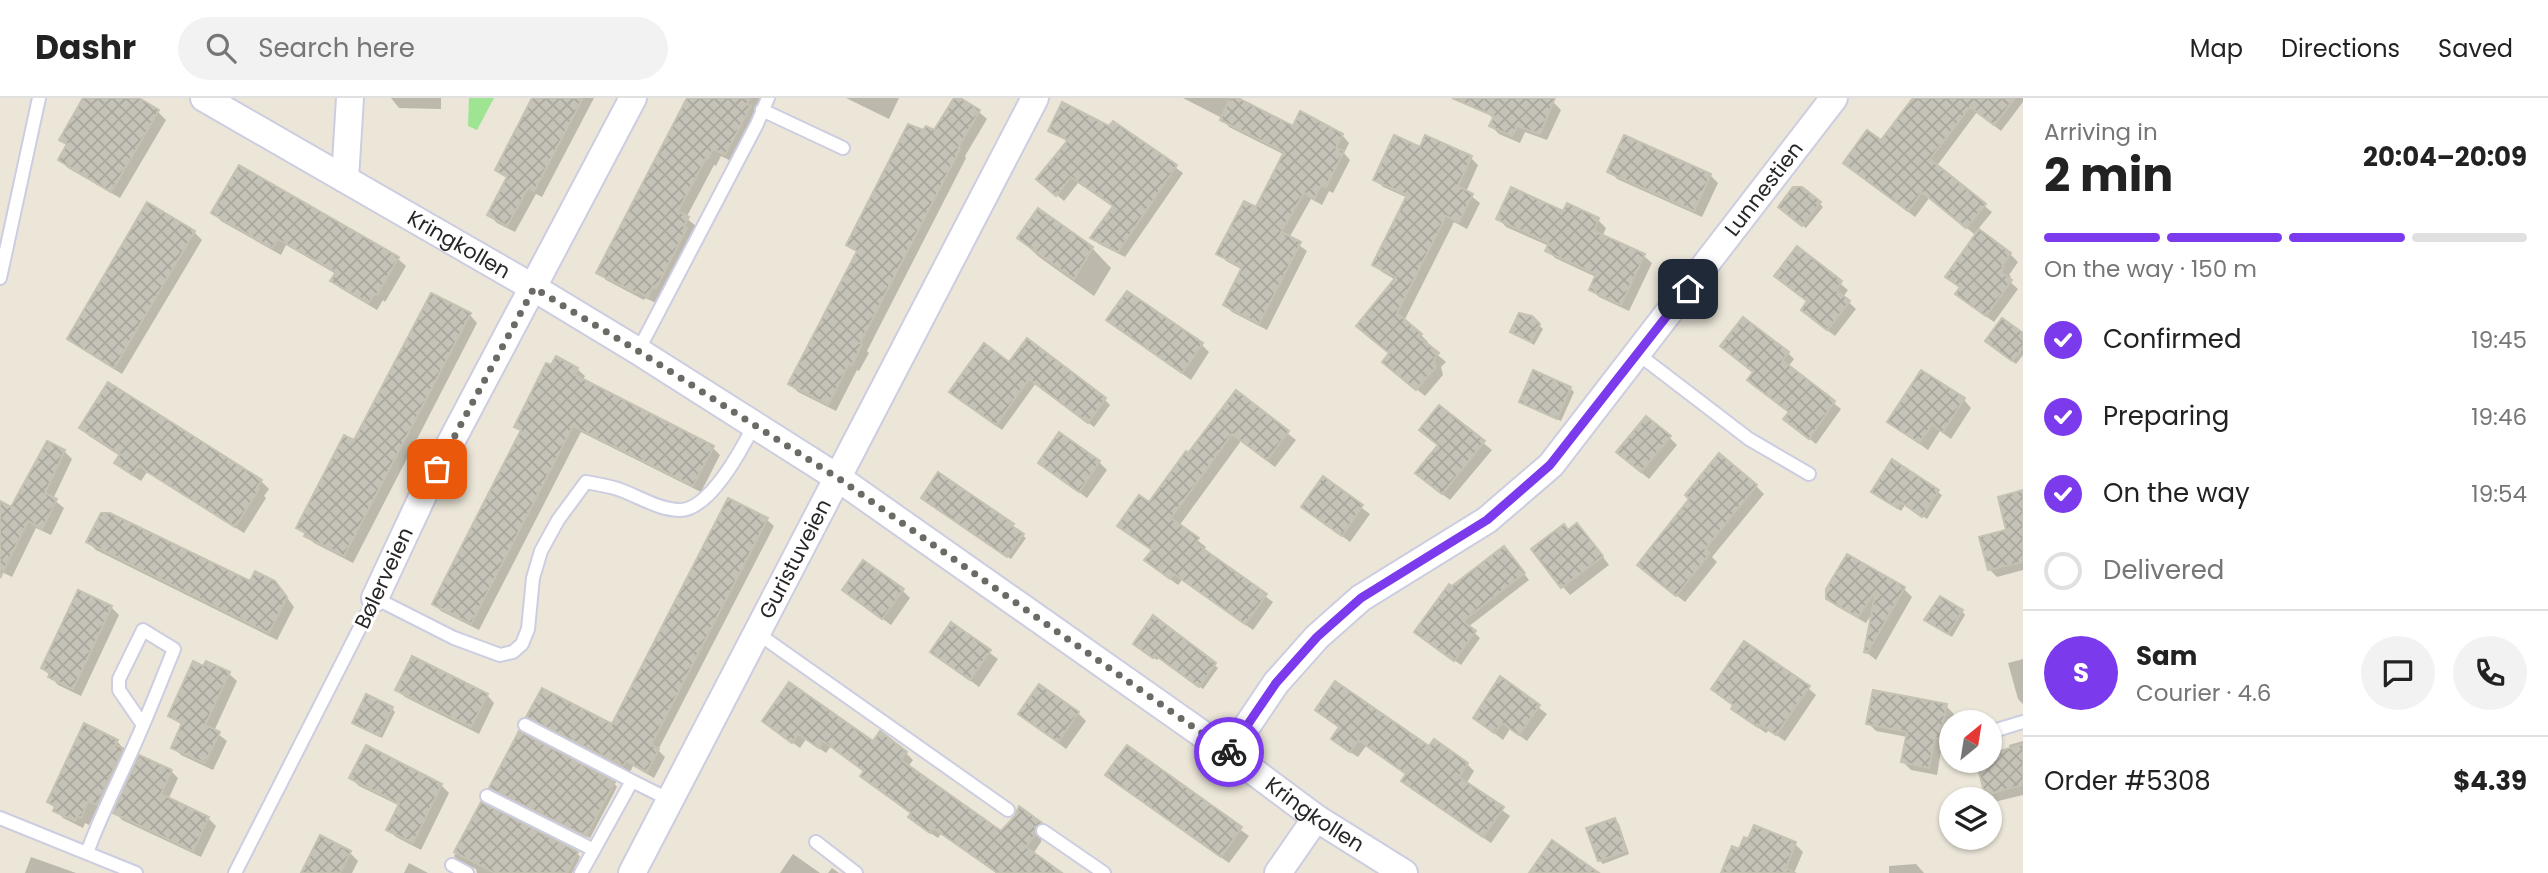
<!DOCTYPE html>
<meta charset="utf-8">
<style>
:root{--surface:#fff;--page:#f2f2f2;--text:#222;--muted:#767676;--line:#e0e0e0;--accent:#7c3aed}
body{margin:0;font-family:Poppins,sans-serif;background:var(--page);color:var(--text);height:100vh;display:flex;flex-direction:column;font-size:26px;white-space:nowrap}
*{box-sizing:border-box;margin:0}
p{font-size:23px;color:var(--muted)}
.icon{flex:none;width:38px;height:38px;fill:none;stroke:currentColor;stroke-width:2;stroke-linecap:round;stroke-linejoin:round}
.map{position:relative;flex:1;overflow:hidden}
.details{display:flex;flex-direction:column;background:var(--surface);width:525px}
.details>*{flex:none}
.needle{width:46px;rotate:30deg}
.controls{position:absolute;left:1939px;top:612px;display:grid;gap:14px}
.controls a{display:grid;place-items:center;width:63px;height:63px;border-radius:50%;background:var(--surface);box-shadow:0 2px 5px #0004;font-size:35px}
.pin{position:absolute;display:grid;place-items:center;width:60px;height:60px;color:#fff;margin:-30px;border-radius:14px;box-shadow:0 4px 10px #0006}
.courier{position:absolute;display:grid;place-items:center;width:70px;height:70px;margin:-35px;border:5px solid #7c3aed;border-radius:50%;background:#fff;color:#222;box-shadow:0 2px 9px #0007}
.head em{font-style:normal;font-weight:700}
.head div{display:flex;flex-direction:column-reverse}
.head{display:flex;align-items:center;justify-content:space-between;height:119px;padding:0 21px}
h1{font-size:46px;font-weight:700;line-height:52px}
.bar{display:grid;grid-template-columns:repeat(4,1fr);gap:10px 7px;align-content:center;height:84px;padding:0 21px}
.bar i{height:9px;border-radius:5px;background:var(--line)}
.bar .selected{background:var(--accent)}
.bar p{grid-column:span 4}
.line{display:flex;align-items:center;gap:18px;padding:0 21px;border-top:2px solid var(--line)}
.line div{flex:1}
.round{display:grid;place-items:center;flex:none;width:74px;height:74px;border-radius:37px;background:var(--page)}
ol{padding:0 21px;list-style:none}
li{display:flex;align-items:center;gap:21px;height:77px}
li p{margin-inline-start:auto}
li .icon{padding:7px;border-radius:50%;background:var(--accent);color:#fff;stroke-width:4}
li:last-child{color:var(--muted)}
li i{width:38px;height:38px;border:4px solid var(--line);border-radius:50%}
header{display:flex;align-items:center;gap:42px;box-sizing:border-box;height:98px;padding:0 35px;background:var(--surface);border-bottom:2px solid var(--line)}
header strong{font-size:33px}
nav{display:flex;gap:38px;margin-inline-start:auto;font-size:24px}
.search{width:490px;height:63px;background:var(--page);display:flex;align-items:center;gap:18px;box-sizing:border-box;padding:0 24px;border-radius:38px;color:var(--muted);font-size:26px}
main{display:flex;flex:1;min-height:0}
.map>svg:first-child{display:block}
</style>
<header>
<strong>Dashr</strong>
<div class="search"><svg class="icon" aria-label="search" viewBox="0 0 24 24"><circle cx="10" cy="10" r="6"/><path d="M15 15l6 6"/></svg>Search here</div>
<nav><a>Map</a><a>Directions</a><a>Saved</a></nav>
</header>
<main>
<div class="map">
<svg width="2023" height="775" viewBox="0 0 2023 775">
<defs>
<pattern id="building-cross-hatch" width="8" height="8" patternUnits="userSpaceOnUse" patternTransform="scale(1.75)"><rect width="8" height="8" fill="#c5c2b8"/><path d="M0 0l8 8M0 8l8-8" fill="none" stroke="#a9a79e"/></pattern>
</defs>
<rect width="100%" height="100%" fill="#ebe6d8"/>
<path fill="#9ee492" d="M469,0h25l-17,32 -9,-4z"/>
<path fill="#0003" d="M85,0h50l23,14 8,8 -46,78 -52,-30 -8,-8 8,-13 -7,-7z
M391,0h50v11l-42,-1z
M534,0h60l-52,99 -6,-3 -21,38 -18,-9 -8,-8 19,-36 -11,-9z
M689,0h77l-33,64 -12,-6 -5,10 -2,-1 -28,53 10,8 -5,9 3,2 -30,57 -3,-1 -5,10 -11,-5 -1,2 -38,-20 -8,-8z
M846,0h53l-10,21z
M956,0l23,14 8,7 -22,37 1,2 -99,193 2,2 -10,18 -2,-1 -21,41 -38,-19 -8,-8 68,-131 -10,-9 76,-112 11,1z
M1183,0h52l59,30 48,7 7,8 -5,10 6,7 -17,33 -4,-2 -7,14 -11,-6 -22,39 18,13 -40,79 -35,-18 -7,-7 18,-35 -17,-9 -7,-8 38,-44 28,-54 -56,-28 -7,-9z
M1490,0h54l9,4 8,8 -14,30 -22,-8 -5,11 -21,-9 -8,-8 3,-7 -10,-9z
M1915,0h108v4l-22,29 -24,-19 -41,55 56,45 -18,22 -44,-37 -15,20 -70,-54 36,-20z
M1114,25l69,50 -58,84 -26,-13 -6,-6 22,-31 -37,-24 -14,18 -19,-16 23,-43 -18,-12 60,-1z
M1421,51l50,9 7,7 -12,27 14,11 -13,26 -13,-7 -50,99 17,14 7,7 -2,3 20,17 -5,5 2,8 -18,21 -33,-27 -1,-15 5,-74 -14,-8 -8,-7 34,-67 -25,-11 -8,-8z
M1610,73l100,4 8,8 -16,34 -85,-38z
M1819,105l4,4 -17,21 -23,-18z
M1568,107l30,15 8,8 -4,9 42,19 8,7 -23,48 -30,-14 -8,-8 5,-12 -41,-19 -7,-8 1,-4 -43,-19 -7,-8 65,-6z
M214,115l184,46 8,7 -21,36 -2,-2 -6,10 -37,-22 -7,-8 3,-6 -50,-29 -5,10 -60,-34z
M194,134l8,8 -80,134 -45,-28 -8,-8z
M1019,140l73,10 19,20 -17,28 -55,-39z
M1797,150l51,42 -5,7 13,12 -21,27 -25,-19z
M2010,156l8,8 -9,13 2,1 -3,4 10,9 -24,33 -29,-21 -8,-7 4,-5 -14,-13z
M470,217l7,8 -124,240 -39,-20 -16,-15 57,-85z
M1531,220l12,11 -9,16 -22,-14z
M1108,222l94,25 7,7 -18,28z
M2023,238v19l-7,9 -25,-20z
M1788,255l6,6 -6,8 53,42 -25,35 -24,-19 -2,-12 -35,-41z
M1010,267l95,35 5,5 -16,22 -58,-44 -34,47 -45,-32z
M577,271l8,7 -3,5 131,67 7,7 -19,37 -120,-60 -102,198 -38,-19 -7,-7 88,-172 -6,-6z
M1570,290l4,4 -13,29 -40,-19z
M1237,295l59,47 -21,27 -34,-26 -62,85 27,21 -3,4 70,51 -20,28 -71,-50 -4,5 -24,-18 -1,-16 -26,-18z
M1964,302l7,8 -20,31 -11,-8 -12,19 -39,-28z
M1440,310l52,42 -42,50 -25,-19 14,-35z
M81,330l180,53 8,8 -5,7 2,2 -22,35 -97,-61 -6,9 -17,-11 -8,-8 4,-6 -31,-20z
M1669,339l8,8 -28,34 -23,-19z
M64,353l8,8 -19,40 11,9 -13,27 -15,-7 -24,49 -12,-6v-68l12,6z
M1099,364l8,8 -20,28 -47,-35z
M1893,364l49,33 -15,24 -22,-14 -4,6 -24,-16z
M1323,381l47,35 -20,28 -46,-35z
M1756,388l8,8 -52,63 5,5 -32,40 -37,-29 43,-74z
M2023,394v78l-26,7 -8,-8 19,-38z
M926,403l87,24 2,5 11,8 -15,21z
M767,422l7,6 -116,224 7,7 -11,21 -21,-12 -3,6 -95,-49 -6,-7 83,11z
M1569,433l16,2 24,32 -39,30 -7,-8z
M88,444l194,49 12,16 -17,33 -181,-90z
M1509,456l20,26 -61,47 12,11 -19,27 -39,-28 30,-49z
M1848,458l56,33 8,8 -36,63 -10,-8 7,-40 -7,11 -30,-17 -8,-8z
M844,492h58l8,8 -19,27z
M111,509l8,8 -38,81 -23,-11 -15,-17z
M1962,513l3,4 -13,22 -22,-14z
M952,527l46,34 -19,28 -47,-35z
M1174,538l44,32 -15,21 -44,-31 -2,2 -19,-12z
M2023,561v45l-5,-5 -10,-36z
M229,576l8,7 -23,50 13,10 -14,29 -32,-15 -8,-8 10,-21 -13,-10z
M1500,580l47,36 -20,27 -17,-12 -7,11 -28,-22z
M1808,590l8,7 -31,46 -16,-11 -3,3 -25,-17 -8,-8 2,-2 -22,-17z
M397,592l90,5 7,8 -15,31 -74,-37z
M1946,608l8,8 -6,32 -6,-1 -5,30 -26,-5 -8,-8 5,-25 -32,-6 -8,-8z
M392,611l3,3 -13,26 -28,-15z
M1317,612l113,38 37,16 7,7 -8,13 44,32 -19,27 -81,-55 -7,-7 5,-6 -42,-29 -8,11 -17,-11 -8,-7 8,-11z
M1078,615l8,8 -20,28 -46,-35z
M764,623l110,22 32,10 7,7 -5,7 94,66 38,-9 7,6 -5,4 -1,8 -8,12 26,19h-63l-55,-39 -3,4 -21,-14 -4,-10 -44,-31 -7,-7 3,-4 -34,-26 -5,7 -20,-14 -6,9z
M117,643l13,16 -25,55 -8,-4 -8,17 -4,-2 -2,5 -20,-10 -14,-17z
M2023,643v54l-29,7 -7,-7 3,-40 20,-5 -1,-5z
M367,649l74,38 8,8 -28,57 -25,-13 -8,-8 12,-23 -41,-20 -8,-8z
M1127,649l122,89 -20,27 -122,-88z
M171,673l7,7 -10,22 40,18 8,8 -15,31 -79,-37 -7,-8z
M614,685l3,4 -27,51 -99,-51z
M482,707l95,48 3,4 -8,16h-95l-1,-4 -19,-9 -3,-4z
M1615,722l4,4 10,30 -26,10 -4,-4z
M321,739l29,16 8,8 -6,12h-49z
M1795,746l8,8 -9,21h-71z
M793,756l27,19h-40z
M31,759l45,16h-51z
M409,765l19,10h-24z
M1916,766l8,9h-35v-7z
M832,770l7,5h-11z"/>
<path fill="url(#building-cross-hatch)" stroke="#c5c2b2" stroke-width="2" d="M83,0h56l20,12 -48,82 -53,-32 9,-16 -8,-4z
M532,0h51l-49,93 -6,-3 -21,38 -20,-11 20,-38 -12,-7z
M687,0h63l-3,6 4,2 -26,49 -12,-6 -5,10 -2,-1 -28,53 11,6 -5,9 3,2 -31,60 -3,-2 -5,11 -11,-6 -1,2 -40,-20z
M954,0h6l20,12 -22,38 2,1 -100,194 2,1 -10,21 -3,-1 -21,41 -40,-21 69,-133 -11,-6 62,-121 15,6 3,-4 8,4z
M1230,0h8l55,28 7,-15 43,23 -7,14 8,3 -18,36 -5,-2 -7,14 -10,-6 -23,39 20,10 -42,82 -36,-19 19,-38 -26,-13 28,-53 12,6 28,-55 -64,-32z
M1452,0h103l-15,36 -23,-8 -5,10 -23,-10 5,-10z
M1913,0h102l-21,27 -24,-18 -40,52 56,45 -20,24 -44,-36 -14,19 -65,-48 24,-33 14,10z
M1062,4l47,24 4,-5 64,44 -59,87 -28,-14 23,-32 -42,-29 -15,19 -20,-17 32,-39 -20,-9z
M1394,37l26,12 5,-12 47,21 -14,30 15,8 -14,28 -13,-6 -49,97 25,21 -3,3 20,16 -5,6 2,8 -20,23 -34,-28 7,-9 -33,-27 40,-49 -24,-12 35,-70 -34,-15z
M1624,37l87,39 -17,37 -87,-39z
M239,67l160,92 -22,38 -3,-1 -5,9 -39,-22 6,-9 -58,-33 -6,9 -61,-35z
M1511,89l52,24 4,-8 32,15 -5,13 51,23 -24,51 -32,-15 7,-16 -51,-23 4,-8 -53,-24z
M1793,89h9l19,15 -19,24 -24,-19z
M147,104l48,29 -81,137 -47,-29z
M1038,110l55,39 -19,32 -57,-41z
M1979,131l32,24 -9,13 2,1 -3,5 11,8 -26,36 -31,-22 5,-7 -15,-10z
M1797,148l45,35 -6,9 14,11 -23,29 -26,-20 6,-9 -33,-25z
M1127,193l76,52 -21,30 -76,-53z
M431,195l40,20 -127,243 -40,-20 2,-3 -10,-5 48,-93 10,5z
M1519,215l13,3 8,8 -9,18 -21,-10z
M1743,219l46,35 -7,8 53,41 -26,38 -26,-20 6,-7 -42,-32 6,-8 -33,-26z
M2002,220l21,15v15l-11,13 -27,-20z
M1027,240l79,60 -18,25 -59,-44 -33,46 -47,-33 35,-49 25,19z
M556,258l22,12 -3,7 139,71 -21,40 -120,-60 -102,198 -39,-20 89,-174 -7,-3 32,-64 5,2z
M1533,272l38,17 -14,32 -38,-17z
M1921,272l44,28 -22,34 -11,-7 -13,18 -32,-21z
M108,284l154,98 -5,7 2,2 -24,38 -97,-61 -5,9 -19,-12 6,-9 -41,-26z
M1236,292l53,41 -22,29 -35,-26 -61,84 28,20 -4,5 72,51 -22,30 -71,-50 -4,5 -26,-19 8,-10 -35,-24 22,-31 10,7 37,-51 2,2z
M1439,307l46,36 -43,53 -27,-21 23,-28 -19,-15z
M1646,318l25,20 -30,36 -25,-20z
M1059,334l41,29 -21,31 -41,-29z
M47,343l18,9 -20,43 12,6 -15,30 -14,-8 -28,57v-77l11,6z
M1719,355l38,32 -52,64 5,4 -34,43 -39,-31 52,-66 -4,-4z
M1892,361l47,31 -17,27 -21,-15 -4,6 -26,-16z
M938,374l76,52 -2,2 12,8 -17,23 -86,-59z
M1323,378l40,29 -21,31 -41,-29z
M2023,392v72l-35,8 -9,-33 27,-7 -8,-33z
M728,400l40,20 -117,227 8,4 -12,23 -21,-11 -3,5 -97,-49 16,-29 70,36z
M101,415h9l140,68 5,-10 20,10 12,16 -18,36 -183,-91z
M1577,425l26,33 -42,32 -30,-39 33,-25 4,6z
M1504,448l21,27 -62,48 13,10 -22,30 -40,-29 35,-48 3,2z
M1847,456l58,33 -38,66 -3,-1 12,-62 -18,27 -32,-18v-10z
M863,462l41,29 -22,30 -40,-29z
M78,492l34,16 -39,83 -25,-12 2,-4 -9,-5z
M1940,498l23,14 -15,24 -24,-14z
M1153,517l63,48 -17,24 -44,-32 -2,3 -20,-14z
M951,524l40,28 -21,30 -40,-28z
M1744,543l66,45 -34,49 -16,-11 -2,3 -27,-18 2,-4 -22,-16z
M412,558l76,38 -17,33 -76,-37z
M193,563l10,5 3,-5 24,11 -25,53 15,7 -15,31 -34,-15 11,-25 -14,-7z
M1500,578l40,29 -21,30 -17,-12 -8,10 -21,-15z
M1335,583l94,65 5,-7 34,24 -9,14 45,30 -21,30 -82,-56 5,-7 -48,-34 -8,12 -19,-13 8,-12 -24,-17z
M789,584l84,59 7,-10 27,21 -6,8 100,71 14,-15 4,-10 23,17 -7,4v8l-9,12 36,26h-64l-65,-45 -3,5 -22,-16 3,-4 -51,-37 4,-5 -41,-30 -4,7 -21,-14 -6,9 -30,-22z
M1039,586l40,28 -21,30 -40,-28z
M1873,592l74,14 -7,35 -5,-1 -6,30 -28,-6 6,-30 -41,-8z
M366,596l27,13 -14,29 -27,-13z
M84,625l34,17 -3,5 8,3 -26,57 -9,-4 -7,17 -4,-2 -2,5 -22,-10 2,-5 -8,-4z
M519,633l96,51 -29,54 -97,-48z
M2023,646v41l-38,10 -9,-34h14v-7z
M366,647l76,39 -29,59 -27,-13 13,-26 -50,-26z
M1127,647l115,82 -21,30 -116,-82z
M139,657l33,15 -11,24 48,23 -16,34 -80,-38z
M481,704l97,50 -11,21h-72l-41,-21z
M1615,720l12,33 -29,10 -12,-33z
M1754,727l42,17 -10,26 9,5h-74l11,-27 7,3 5,-12 4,2z
M320,737l31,16 -11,22h-39z
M1552,742l17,12 30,21h-70z"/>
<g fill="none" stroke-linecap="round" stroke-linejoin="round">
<defs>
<path id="lane" d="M762,12l81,38
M0,180l39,-180
M638,253l119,-227 11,-26
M1638,256l111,85 60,35
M757,535l251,177
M525,627l107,56
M1990,634l33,-10
M487,698l107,54
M0,720l136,55
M1043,733l61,42
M816,744l40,31
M87,755c14,-39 33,-75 50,-114 13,-29 25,-60 37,-90l-31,-19 -24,49v11l24,35
M452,767l15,8
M235,775l140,-275 79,40 46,17 13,-3 9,-8 6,-15 5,-51 8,-27 17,-31 28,-38c11,2 22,4 32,7 20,7 39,20 61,21 30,1 63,-61 75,-85
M581,775l51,-92 38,19"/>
<g id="street">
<path id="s1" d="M204,0l330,190 104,63 200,127 391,275 87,65 88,55"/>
<path d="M345,81l5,-81"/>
<path d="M375,500l50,-107 208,-393"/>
<path id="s2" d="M1229,655l47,-70 41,-46 44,-39 126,-78 64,-55 283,-367"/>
<path id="s3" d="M632,775l403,-775"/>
<path d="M1278,775l38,-55"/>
</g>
</defs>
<use href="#lane" stroke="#cdcde1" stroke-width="16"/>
<use href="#street" stroke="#cdcde1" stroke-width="30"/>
<use href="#lane" stroke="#fff" stroke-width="12"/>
<use href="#street" stroke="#fff" stroke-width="26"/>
</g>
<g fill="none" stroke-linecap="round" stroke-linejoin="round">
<path stroke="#6c6a65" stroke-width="7" stroke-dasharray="0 12.6" d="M437,371l97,-181 104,63 200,127 391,274"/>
<path stroke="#7c3aed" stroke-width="9" d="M1229,654l47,-69 41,-46 44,-39 126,-78 63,-55 138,-176"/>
</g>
<g text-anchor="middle" stroke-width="6" stroke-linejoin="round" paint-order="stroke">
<g font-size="21" fill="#272727" stroke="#fff">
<text dy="7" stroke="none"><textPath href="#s2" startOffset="786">Lunnestien</textPath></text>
<text dy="7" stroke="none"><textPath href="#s1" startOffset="294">Kringkollen</textPath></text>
<text dy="7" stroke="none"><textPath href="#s3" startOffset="354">Guristuveien</textPath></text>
<text transform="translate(384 480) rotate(-65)" y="7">Bølerveien</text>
<text dy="7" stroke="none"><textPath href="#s1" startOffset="1323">Kringkollen</textPath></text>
</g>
</g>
</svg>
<div class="controls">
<a><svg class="needle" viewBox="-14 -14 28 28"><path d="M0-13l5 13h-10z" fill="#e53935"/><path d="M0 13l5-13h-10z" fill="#767676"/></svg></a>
<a><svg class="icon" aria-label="layers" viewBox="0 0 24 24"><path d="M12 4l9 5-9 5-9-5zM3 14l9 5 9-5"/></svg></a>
</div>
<div class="pin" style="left:437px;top:371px;background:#ea580c"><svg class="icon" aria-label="bag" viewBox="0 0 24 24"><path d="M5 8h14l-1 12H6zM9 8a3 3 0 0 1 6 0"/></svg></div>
<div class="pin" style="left:1688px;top:191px;background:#1f2937"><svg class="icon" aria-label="home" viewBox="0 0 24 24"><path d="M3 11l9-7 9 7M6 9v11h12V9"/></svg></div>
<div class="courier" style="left:1229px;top:654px"><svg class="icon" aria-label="bike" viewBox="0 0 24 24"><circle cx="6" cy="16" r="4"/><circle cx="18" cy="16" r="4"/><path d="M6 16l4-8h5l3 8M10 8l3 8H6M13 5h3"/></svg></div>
</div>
<section class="details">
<div class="head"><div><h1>2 min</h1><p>Arriving in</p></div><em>20:04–20:09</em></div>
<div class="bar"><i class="selected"></i><i class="selected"></i><i class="selected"></i><i></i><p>On the way · 150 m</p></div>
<ol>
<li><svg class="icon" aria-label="check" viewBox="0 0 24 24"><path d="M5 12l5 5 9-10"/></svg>Confirmed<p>19:45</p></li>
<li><svg class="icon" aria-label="check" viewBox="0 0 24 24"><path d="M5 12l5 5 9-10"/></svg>Preparing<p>19:46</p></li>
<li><svg class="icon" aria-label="check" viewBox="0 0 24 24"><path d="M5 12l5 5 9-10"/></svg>On the way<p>19:54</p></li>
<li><i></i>Delivered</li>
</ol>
<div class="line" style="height:126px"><b class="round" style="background:var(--accent);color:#fff">S</b><div><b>Sam</b><p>Courier · 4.6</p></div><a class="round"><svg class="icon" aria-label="chat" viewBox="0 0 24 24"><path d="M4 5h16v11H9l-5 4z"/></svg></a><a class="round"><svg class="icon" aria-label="phone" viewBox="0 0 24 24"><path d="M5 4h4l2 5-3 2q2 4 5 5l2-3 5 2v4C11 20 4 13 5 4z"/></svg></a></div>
<div class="line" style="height:91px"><div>Order #5308</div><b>$4.39</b></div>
</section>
</main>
